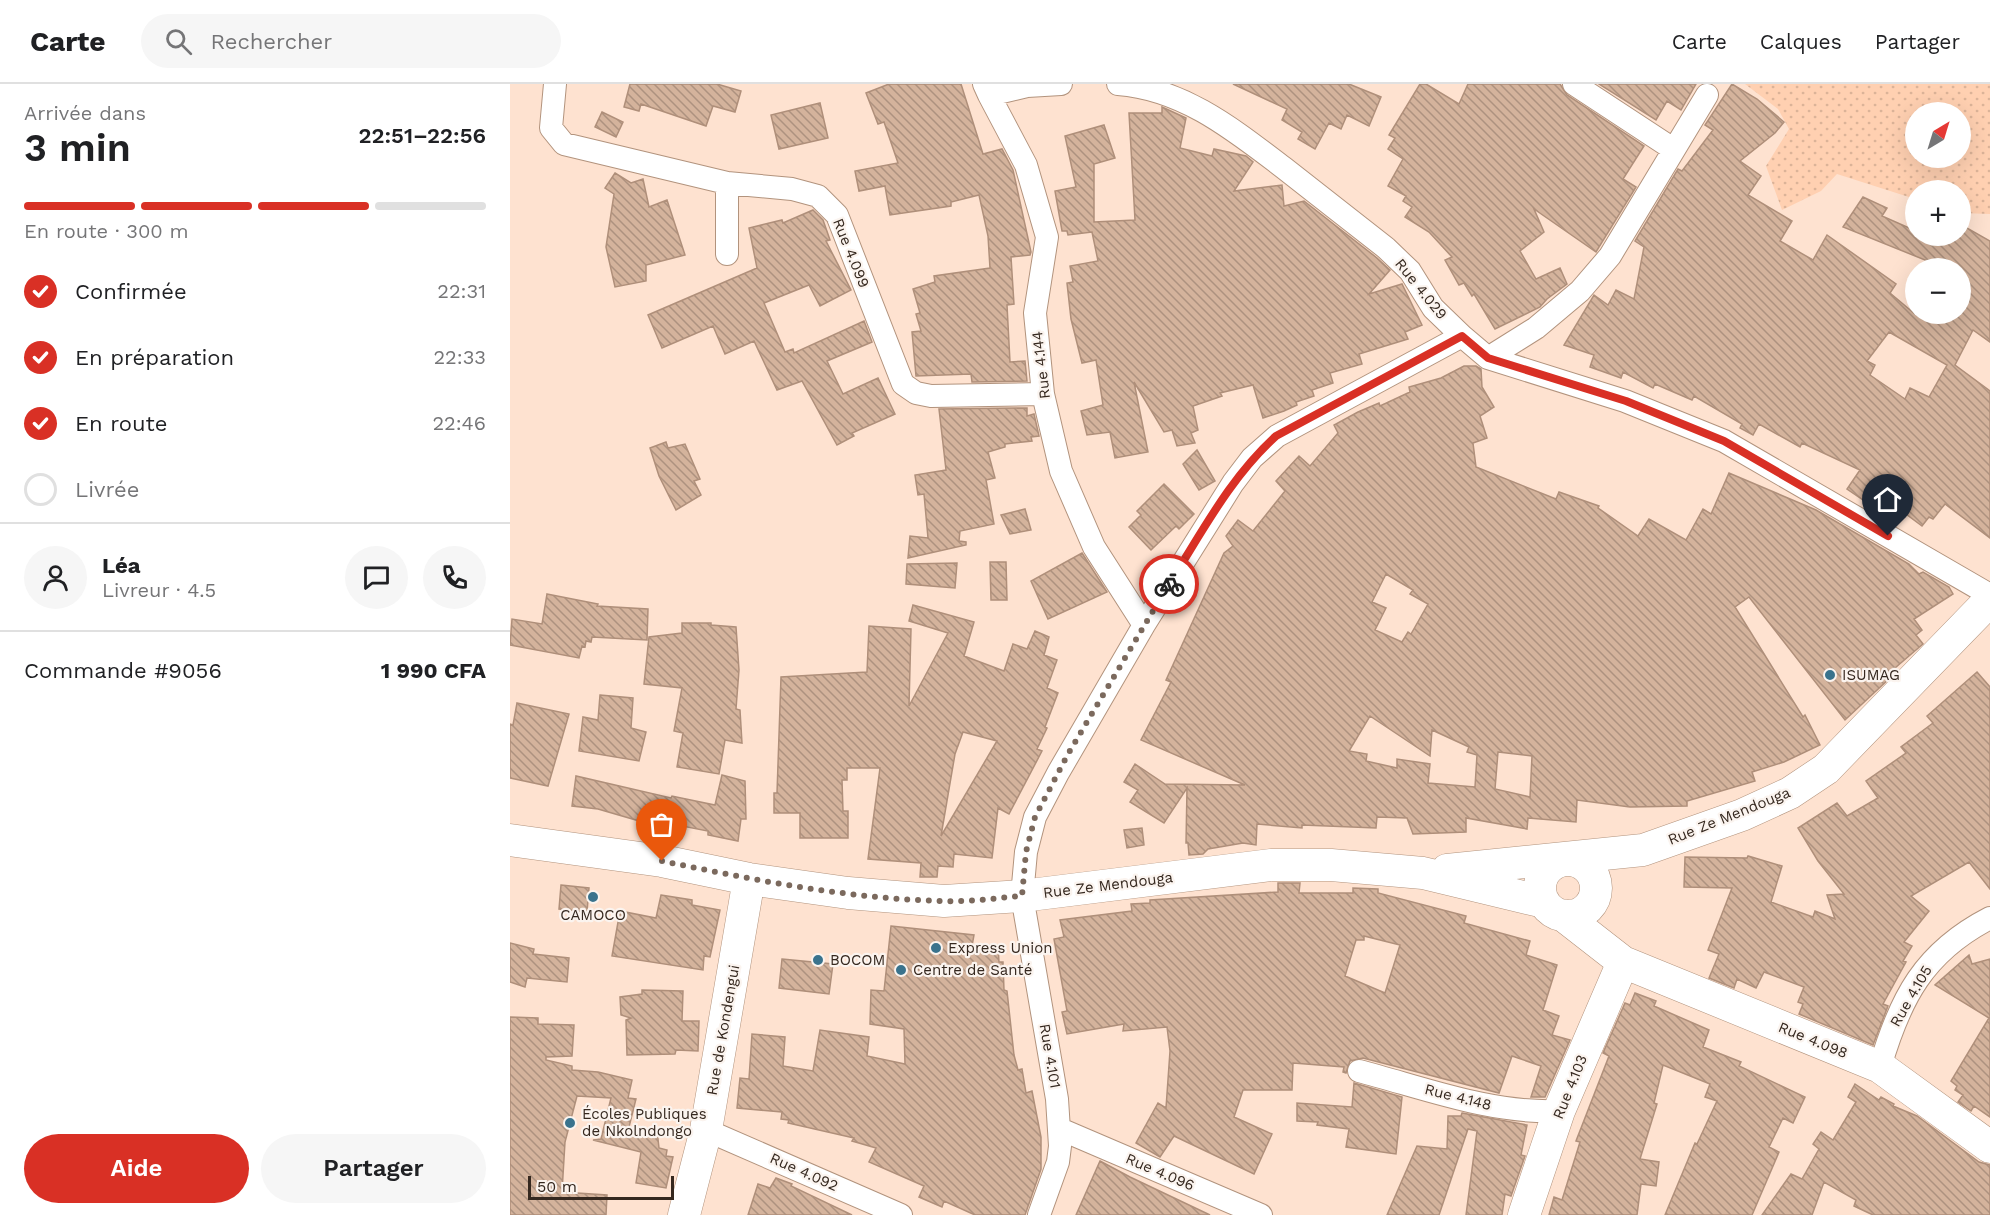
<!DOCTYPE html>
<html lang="fr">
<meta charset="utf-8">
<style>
:root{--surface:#fff;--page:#f6f6f6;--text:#202124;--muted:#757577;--line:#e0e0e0;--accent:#d93025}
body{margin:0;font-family:"Work Sans",sans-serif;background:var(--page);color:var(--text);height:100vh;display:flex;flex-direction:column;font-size:22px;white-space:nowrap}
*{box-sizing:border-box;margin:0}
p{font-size:20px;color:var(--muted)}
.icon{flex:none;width:33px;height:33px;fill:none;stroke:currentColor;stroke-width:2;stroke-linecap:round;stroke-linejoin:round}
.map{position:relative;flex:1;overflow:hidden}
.sheet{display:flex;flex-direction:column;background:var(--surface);width:510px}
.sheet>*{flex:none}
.needle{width:39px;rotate:38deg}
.tools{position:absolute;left:1395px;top:18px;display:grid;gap:12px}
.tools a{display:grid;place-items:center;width:66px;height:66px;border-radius:50%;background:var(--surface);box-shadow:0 6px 24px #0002;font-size:30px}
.scale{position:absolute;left:18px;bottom:15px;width:146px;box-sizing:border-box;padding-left:6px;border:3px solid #35281f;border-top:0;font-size:16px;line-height:21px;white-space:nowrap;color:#35281f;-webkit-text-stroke:4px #fbf4ef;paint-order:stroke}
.pin{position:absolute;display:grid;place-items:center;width:51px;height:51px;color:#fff;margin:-62px -26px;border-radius:50% 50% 50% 0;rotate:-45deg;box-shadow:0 0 6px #0007}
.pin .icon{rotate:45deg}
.courier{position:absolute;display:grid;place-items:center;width:60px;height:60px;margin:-30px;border:4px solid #d93025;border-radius:50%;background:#fff;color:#222;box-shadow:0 2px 8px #0007}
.overview em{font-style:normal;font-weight:600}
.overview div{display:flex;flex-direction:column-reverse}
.overview{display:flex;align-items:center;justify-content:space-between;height:102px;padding:0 24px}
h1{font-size:39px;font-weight:600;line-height:45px}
.bar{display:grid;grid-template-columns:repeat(4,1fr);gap:9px 6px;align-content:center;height:72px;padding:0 24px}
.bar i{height:8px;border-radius:4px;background:var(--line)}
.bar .selected{background:var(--accent)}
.bar p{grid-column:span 4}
.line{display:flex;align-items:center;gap:15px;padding:0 24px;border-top:2px solid var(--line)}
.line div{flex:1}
.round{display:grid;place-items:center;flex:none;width:63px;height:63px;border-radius:32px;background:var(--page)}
ol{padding:0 24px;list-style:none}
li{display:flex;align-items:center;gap:18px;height:66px}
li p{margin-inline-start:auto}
li .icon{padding:6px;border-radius:50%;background:var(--accent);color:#fff;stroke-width:4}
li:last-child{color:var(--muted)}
li i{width:33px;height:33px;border:3px solid var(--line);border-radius:50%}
.cta{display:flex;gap:12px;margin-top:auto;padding:12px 24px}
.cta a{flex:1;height:69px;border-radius:36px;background:var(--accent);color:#fff;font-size:24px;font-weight:600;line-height:69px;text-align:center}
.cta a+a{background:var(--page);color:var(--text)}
header{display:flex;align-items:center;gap:36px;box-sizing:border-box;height:84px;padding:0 30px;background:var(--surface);border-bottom:2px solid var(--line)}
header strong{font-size:28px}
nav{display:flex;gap:33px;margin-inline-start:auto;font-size:21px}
.search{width:420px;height:54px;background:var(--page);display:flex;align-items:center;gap:15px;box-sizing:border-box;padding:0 21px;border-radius:33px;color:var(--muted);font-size:22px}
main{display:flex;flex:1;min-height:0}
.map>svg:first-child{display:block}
</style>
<header>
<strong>Carte</strong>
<div class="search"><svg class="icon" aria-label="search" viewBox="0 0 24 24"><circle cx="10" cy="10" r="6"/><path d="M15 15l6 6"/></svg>Rechercher</div>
<nav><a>Carte</a><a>Calques</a><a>Partager</a></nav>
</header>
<main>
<section class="sheet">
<div class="overview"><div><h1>3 min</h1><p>Arrivée dans</p></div><em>22:51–22:56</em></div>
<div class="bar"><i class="selected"></i><i class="selected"></i><i class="selected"></i><i></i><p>En route · 300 m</p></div>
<ol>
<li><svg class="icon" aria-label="check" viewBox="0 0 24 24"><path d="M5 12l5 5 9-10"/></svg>Confirmée<p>22:31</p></li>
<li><svg class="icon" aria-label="check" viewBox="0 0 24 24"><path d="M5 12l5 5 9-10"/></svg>En préparation<p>22:33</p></li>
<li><svg class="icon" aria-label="check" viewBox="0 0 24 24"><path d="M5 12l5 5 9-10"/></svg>En route<p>22:46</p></li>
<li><i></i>Livrée</li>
</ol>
<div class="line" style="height:108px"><a class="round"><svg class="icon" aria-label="person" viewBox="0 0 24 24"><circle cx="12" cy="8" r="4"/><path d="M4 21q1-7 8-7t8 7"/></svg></a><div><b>Léa</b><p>Livreur · 4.5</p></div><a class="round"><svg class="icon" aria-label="chat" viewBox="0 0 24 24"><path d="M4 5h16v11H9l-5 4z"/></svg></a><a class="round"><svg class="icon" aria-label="phone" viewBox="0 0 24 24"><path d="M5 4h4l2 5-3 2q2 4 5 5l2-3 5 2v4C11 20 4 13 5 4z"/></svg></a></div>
<div class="line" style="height:78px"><div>Commande #9056</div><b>1 990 CFA</b></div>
<div class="cta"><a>Aide</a><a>Partager</a></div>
</section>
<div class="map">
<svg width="1480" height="1131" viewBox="0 0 1480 1131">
<defs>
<pattern id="grass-dots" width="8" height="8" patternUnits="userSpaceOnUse" patternTransform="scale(1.5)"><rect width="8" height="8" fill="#ffd0b1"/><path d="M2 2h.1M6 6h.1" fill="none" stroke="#dbb398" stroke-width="1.8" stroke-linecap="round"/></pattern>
<pattern id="building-back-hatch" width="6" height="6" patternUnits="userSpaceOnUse" patternTransform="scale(1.5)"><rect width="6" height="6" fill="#d4b39c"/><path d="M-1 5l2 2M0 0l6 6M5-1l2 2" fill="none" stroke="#ad927f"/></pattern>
</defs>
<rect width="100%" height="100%" fill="#fee2d0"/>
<path fill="url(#grass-dots)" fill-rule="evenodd" d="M1235,0h245v130l-29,-1 -1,-23h-44l-1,9 -78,-25 -16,17 -39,19 -16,-44 23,-37 -11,-20zM1406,28h44v46h-44z"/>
<path fill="url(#building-back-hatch)" stroke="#af8f7a" stroke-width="1.5" fill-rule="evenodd" d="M120,0h87l24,7 -6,21 -22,-6 -7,20 -65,-22 -2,7 -15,-4z
M379,0h72l22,70 19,-5 11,21 18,82 -1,3 -19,2 3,47 -7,1 3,57 15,-1 2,20 -55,1 -1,-8 -55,2 -4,-44 9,-1 -5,-17 4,-1 -7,-24 22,-7 -1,-6 56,-8 -2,-32 -9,-41 -28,7v4l-61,9 -5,-29 -26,5 -4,-20 43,-8 -14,-41 -6,2 -12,-31z
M723,0h116l32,13 -12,29 -22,-11 -6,14 -12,-6 -14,26 -17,-10 4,-7 -20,-12 5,-11z
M910,0h6l33,20 9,-20h92l7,11 77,51 -21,33 13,8 -40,65 -62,-43 10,23 -24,19 16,28 24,-11 7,16 -20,15 -7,8 -45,22 -21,-35 -2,2 -8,-13 -5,2 -14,-25 7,-3 -23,-25 -24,-15 7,-10 -9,-6 3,-5 -18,-10 15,-27 -15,-10 7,-11 -6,-3z
M1089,0h97l-15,26 -14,-9 -11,19z
M1222,0l25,15 27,23 -9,11 -35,28 21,15 -13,19 44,26 -12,20 33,19 14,-25 69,49 -6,9 25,21h45v-46h-15l-102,-41 20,-30 24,11 -5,8 34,15v5h15l12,5 3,-5h14v-12l30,17v101l-17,-12 -18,35 35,26v147l-45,-34 -12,15 -4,-2 -7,9 -20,-15 5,-7 -25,-19 -13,19 -22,-15 13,-19 -58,-27 -2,4 -41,-23 -6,11 -13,-7 2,-4 -48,-28 -2,4 -37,-16 -2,4 -30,-16 -2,6 -31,-11 4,-12 -30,-10 30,-50 14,10 8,-15 18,9 10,-52 -9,-6 43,-72 4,2 31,-41 -8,-5zM1379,248l58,33 -18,32 -19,-9 -5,11 -35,-24 5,-10 -8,-4z
M310,19l8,35 -49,11 -8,-34z
M652,23l24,11 -6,30 32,8 2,-7 32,7 7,6 -19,29 48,-6 2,21 20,-5 73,57 13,12 -21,24 33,-10 20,41 -17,7 3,7 -49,15 3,10 -32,9 3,10 -21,7 2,6 -18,6 1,3 -13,6 -21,7 -10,-33 -33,8 2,3 -29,10 5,24 -7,3 4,10 -18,3 -5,-16 -8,2 -30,-50 14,70 -33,6 -5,-26 -23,3 -6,-24 22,-6 -7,-45 -14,3 -11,-44 -4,-36 6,-1 -3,-16 28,-5 -6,-29 -24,3 -1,-4h-5l-7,-40 21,-4 -11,-51 39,-11 11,33 -21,6v58l41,-2 -6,-107h33z
M92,28l21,10 -7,15 -21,-10z
M105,89l16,10 12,-4 6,28 18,-7 18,55 -39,10v16l-31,6 -9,-40 8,-53 -9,-6z
M303,126l10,10 7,20 -4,1 25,49 -31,16 -11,-21 -45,18 21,49 8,-3 1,4 70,-32 8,21 -45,19 16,33 35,-16 17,36 -43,19 2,3 -17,9 -35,-64 -25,9 -23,-49 -29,13 -12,-28 -51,22 -14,-33 109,-47 -8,-40 33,-8 1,3z
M954,282h12l5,3 1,18 12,20 -14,9 7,22 -14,5 3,24 80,32 3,-7 40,14 -1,2 40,28 11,-17 37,21 17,-31 8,5 18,-41 87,37 93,54 10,10 4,-2 26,15 4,7 -39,25 8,11 -6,5 7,9 -35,30 3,3 -46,43 -96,-123 -14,10 68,110 2,-2 15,30 -36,17 -32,10 3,9 -68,20v5l-57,1 -53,-7 -1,22 -48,-4 -1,11 -61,-11v14l-53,2 -6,-16 -30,-1 -1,11 -74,-3v3l-45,-4 -1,21 -13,-2 -35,6 -5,5 -14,1 -1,-12h-2l1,-55 -23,35 -34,-21 8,-12 -14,-8 11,-18 30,20 80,1 -104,-45 30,-58 -5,-2 58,-127 9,-7 -7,-10 12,-16 15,11 32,-40 -9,-10 23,-25 11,10 28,-33 -4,-8 24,-13 21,-9 1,3 30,-14 -1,-5 32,-9zM876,490l27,16 -3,4 18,10 -17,30 -3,-2 -6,10 -27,-12 11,-22 -14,-6zM860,632l60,40 2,-26 37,17 -2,5 10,3 -2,32 -47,-4 2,-19 -33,-5v9l-31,-7 1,-7 -18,-3zM988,668l34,4 -2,41 -35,-8z
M517,324v8l7,-2 5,22 -8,1 1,4 -27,3v3l-17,5 7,26 -9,2 8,44 -34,7 -1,10 7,1v3l-58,13 2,-22 18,2 -4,-44 -6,1 -3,-20 31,-5 -7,-61z
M156,358l2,6 17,-4 15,35 -6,2 7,14 -25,15 -17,-34 -9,-28z
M687,366l18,31 -16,9 -16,-26z
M654,400l30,30 -15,15 -3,-3 -25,24 -22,-23 12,-12 -4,-4z
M515,425l6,21 -21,4 -9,-19z
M572,469l25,39 -59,27 -17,-38z
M480,478h16l1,38h-16z
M447,479l-2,25 -49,-4 1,-20z
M37,510l51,10 -1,2 51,3 -1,31 -55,-3 -1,5 -5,-1 -1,6 -3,-1 -3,12 -69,-13 2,-26 30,5z
M403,521l61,17 -10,34 40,15 9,-27 14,5 8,-18 14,6 -5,18 13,5 -10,28 11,5 -13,34 2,1 -10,21 5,2 -33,63 -11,-6 -6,50 -38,-4 -1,13 -15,-1 -1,11h-17l1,-14 -53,-4 12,-91h-33v12h-5l1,31h5v27h-48v-25h-26v-20h3l4,-116 86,-5 2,-46 42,3 -2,77 39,-73 -39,-12zM453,648l34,9 -56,95 14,-82z
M172,539h29v2l25,2 3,43 -3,39 4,1 2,33 -17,-3 -6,34 -42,-7 6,-34 -9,-2 8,-43 -38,-4 5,-47 33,-4z
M1467,588l13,15v202l-21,-27 -58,34 18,15 -25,31 8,4 -9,15 3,1 -23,42 5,2 -15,39 -74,-31 4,-10 -5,-2 6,-15 -40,-15 -8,16 -19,-9 -3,9 -25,-10 10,-24 -11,-4 24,-62 -48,-1 1,-30 62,1 1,-2 34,10 -11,36 42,15 2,-6 20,8 -8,-24 17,-1 -26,-33 -20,-33 39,-25 10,13 31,-18 -12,-17 40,-28 -5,-6 32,-24 -6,-7z
M90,611l33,3 -2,30 15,4 -7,29 -60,-10 4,-34 15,3z
M7,619l52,11 -21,72 -38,-8v-54l3,1z
M212,691l23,6 1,38h-5l-3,22 -30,-6v-4l-46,-9 -2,5 -62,-18 -26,-3 4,-30 95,22 1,-2 43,9z
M632,744l2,17 -17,3 -3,-18z
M768,799h22l-1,10h54v-5l25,1v4l88,23 -2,7 66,18 -4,14 31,10 -14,45 16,6 -7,19 18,5 -25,57h-14l10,-31 -29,-10 -13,37 -136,-35 -13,3 -4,12 -3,-1 1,-5 -51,-4 -1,27h-49l-9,27 38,17 -18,40 -80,-38 -14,21 -24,-14 22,-40 8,5 4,-57 -3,-24 -44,4 1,-7 -57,10 -5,-22 5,-1 -13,-72 10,-2 -4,-17 72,-9 -1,-7 19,-1v-3l128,-8zM854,852l36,9 -15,48 -40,-17 11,-36h8z
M51,801l28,3 -2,24 -28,-3z
M151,811l31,5v5l28,5 -10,47 -6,-1 -1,14 -91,-14 8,-45 36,7z
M381,842l83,9 -2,11 26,-1 1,17h4l1,28 3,1 7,64 4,15 4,-1 4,24 6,-2 9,46v32l-16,46h-50l-31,-14 -2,6 -23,-10 5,-11 -55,-24 7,-14 -24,-7 2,-3 -66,-15 1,-3 -8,-1 1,-7 -45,-4 3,-30 9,1 3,-45 33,3 -2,29 30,5 7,-41 49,7 -2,19 38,8 -1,-35 -34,-5 1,-34 13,1z
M0,859l24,6 -1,5 36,4 -2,24 -40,-4 -2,9 -15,-5z
M1459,871l3,9 18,-5v158l-16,-11 -3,5 -13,-9 5,-7 -8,-5 2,-4 -6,-5 38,-63 -54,-33z
M272,875l51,5 -4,30 -50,-6z
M132,906l41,1 -1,30h17l-1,30 -22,-1 -1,4 -48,1 -1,-35 5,-2 -10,-3 -1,-18 22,-3z
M1125,909l21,8 -2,5 55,24 -6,17 38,15 -2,4 66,31 -12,26 -10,-5 -14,29 10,5 -27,63h-87l30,-72 2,1 20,-43 -12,-4 5,-13 -47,-19 -9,38 3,1 -17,55 19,3 -3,24 -15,-2 -4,31h-88l5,-18 8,3 18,-58 -4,-1 33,-85 -6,-3 22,-50 5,2z
M0,933l28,1v6l36,1 -2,31 -26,1v3l26,6v4l26,2 34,8 -4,18 8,1 -9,36 30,-5 2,18 8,2 -1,6 7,1 -7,31 -30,-5 5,-31 -48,-12 8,-1 10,-41 -34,-2 -12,46 -3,50 45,3 -1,20h-96z
M844,999l48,14 -6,57 -50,-7 3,-18 -32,-4 1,-3 -21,-1v-18l55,4z
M1345,1000l24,16 2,-3 13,7 -1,2 24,10 62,46 11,3v50h-117l-19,-9 2,-6 -32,-18 -12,33h-50l29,-41 11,5 17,-30 -6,-5 8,-12 12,8 23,-38 -8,-5z
M952,1029l65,12 -6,30 4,1 -14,40 -6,-2 -3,21h-36l11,-84 -9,-2 -29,86h-52l30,-69 30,3 1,-33h13z
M590,1077l30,16 80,38h-134z
M266,1094l16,6 -1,2 61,29h-104l10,-31 12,4z"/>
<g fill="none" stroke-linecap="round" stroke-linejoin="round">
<defs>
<path id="street" d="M45,0l-4,44 13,16 163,39 65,6 26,7 19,19 66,169 13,9 15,3 112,-2
M474,0l5,11 38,-9 34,-2
M1064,0l99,65
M479,11l37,70 21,72 -12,76 8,81 18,77 33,76 50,78
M217,99v71
M952,252l26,22 137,43 99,40 266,154
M978,274l48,-30 44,-37 30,-35 97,-161
M1370,983c20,-69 44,-115 110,-149
M849,987c65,17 132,43 200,40
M550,1045l201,86
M196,1046l195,85
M529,1131l19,-53 2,-16 -3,-47 -35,-203 4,-44 9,-35 23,-44 86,-148 89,-142 19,-25 25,-22 185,-100 -29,-28 -23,-37 -24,-23c-34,-27 -68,-53 -102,-80 -50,-38 -100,-79 -166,-84"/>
<path id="secondary" d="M0,756l152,21 87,18 99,14 96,8 78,-5 249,-31h60l92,8 121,29
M1030 804a28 28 0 1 1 56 0a28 28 0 1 1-56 0Z
M937,786l196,-20 99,-35 48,-22 36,-24 164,-169
M1054,832l59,46 257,105 110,80
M174,1131l22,-85 43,-251
M1014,1131l35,-104 64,-149"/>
</defs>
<use href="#street" stroke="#b2937d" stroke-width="24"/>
<use href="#secondary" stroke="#b2937d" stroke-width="33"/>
<use href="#street" stroke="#fff" stroke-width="22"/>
<use href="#secondary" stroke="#fff" stroke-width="32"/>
</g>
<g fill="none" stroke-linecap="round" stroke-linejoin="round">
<path stroke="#7b695d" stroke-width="6" stroke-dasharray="0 10.8" d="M152,777c92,19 188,38 282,40 26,1 52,-3 78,-5l4,-44 9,-35 33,-63 101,-170"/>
<path stroke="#d93025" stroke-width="8" d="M659,500c34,-53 60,-105 107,-148l186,-100 26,22 138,43 98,40 164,95"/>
</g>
<g fill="#3a738d" stroke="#fbf4ef" stroke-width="2">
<circle cx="1320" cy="591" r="6"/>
<circle cx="83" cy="813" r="6"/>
<circle cx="426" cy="864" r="6"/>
<circle cx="308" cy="876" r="6"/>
<circle cx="391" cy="886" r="6"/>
<circle cx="60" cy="1039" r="6"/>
</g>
<g text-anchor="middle" stroke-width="4.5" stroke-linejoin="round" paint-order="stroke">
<g font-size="15" fill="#35281f" stroke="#fbf4ef">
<text transform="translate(341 169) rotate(68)" y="5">Rue 4.099</text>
<text transform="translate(911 205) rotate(51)" y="5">Rue 4.029</text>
<text transform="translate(531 281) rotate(-97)" y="5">Rue 4.144</text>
<text transform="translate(1219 732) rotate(-22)" y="5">Rue Ze Mendouga</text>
<text transform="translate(598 801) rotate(-7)" y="5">Rue Ze Mendouga</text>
<text transform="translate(1401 912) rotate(-60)" y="5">Rue 4.105</text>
<text transform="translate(213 946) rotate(-80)" y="5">Rue de Kondengui</text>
<text transform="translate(1303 956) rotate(22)" y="5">Rue 4.098</text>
<text transform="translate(540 972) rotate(80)" y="5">Rue 4.101</text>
<text transform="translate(1060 1003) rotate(-68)" y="5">Rue 4.103</text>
<text transform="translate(948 1013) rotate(14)" y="5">Rue 4.148</text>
<text transform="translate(294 1088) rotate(24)" y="5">Rue 4.092</text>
<text transform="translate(650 1088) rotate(23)" y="5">Rue 4.096</text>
</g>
<g font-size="15" fill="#35281f" stroke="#fbf4ef" text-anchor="start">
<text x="1332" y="596">ISUMAG</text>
<text x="83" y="836" text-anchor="middle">CAMOCO</text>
<text x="438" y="869">Express Union</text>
<text x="320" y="881">BOCOM</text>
<text x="403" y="891">Centre de Santé</text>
<text x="72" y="1035">Écoles Publiques<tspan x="72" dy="17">de Nkolndongo</tspan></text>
</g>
</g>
</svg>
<div class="tools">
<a><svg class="needle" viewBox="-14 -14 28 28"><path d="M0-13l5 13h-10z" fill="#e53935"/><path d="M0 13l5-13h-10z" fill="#757577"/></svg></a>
<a>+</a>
<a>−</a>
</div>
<div class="scale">50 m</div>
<div class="pin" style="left:152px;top:777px;background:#ea580c"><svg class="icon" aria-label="bag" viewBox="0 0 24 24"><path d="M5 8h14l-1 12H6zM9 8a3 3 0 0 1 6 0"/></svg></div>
<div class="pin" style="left:1378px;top:452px;background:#1f2937"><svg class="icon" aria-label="home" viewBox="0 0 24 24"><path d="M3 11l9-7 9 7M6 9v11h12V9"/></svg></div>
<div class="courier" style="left:659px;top:500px"><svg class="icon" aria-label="bike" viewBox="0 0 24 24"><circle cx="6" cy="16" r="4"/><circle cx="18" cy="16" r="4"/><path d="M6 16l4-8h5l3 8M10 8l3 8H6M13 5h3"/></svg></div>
</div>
</main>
